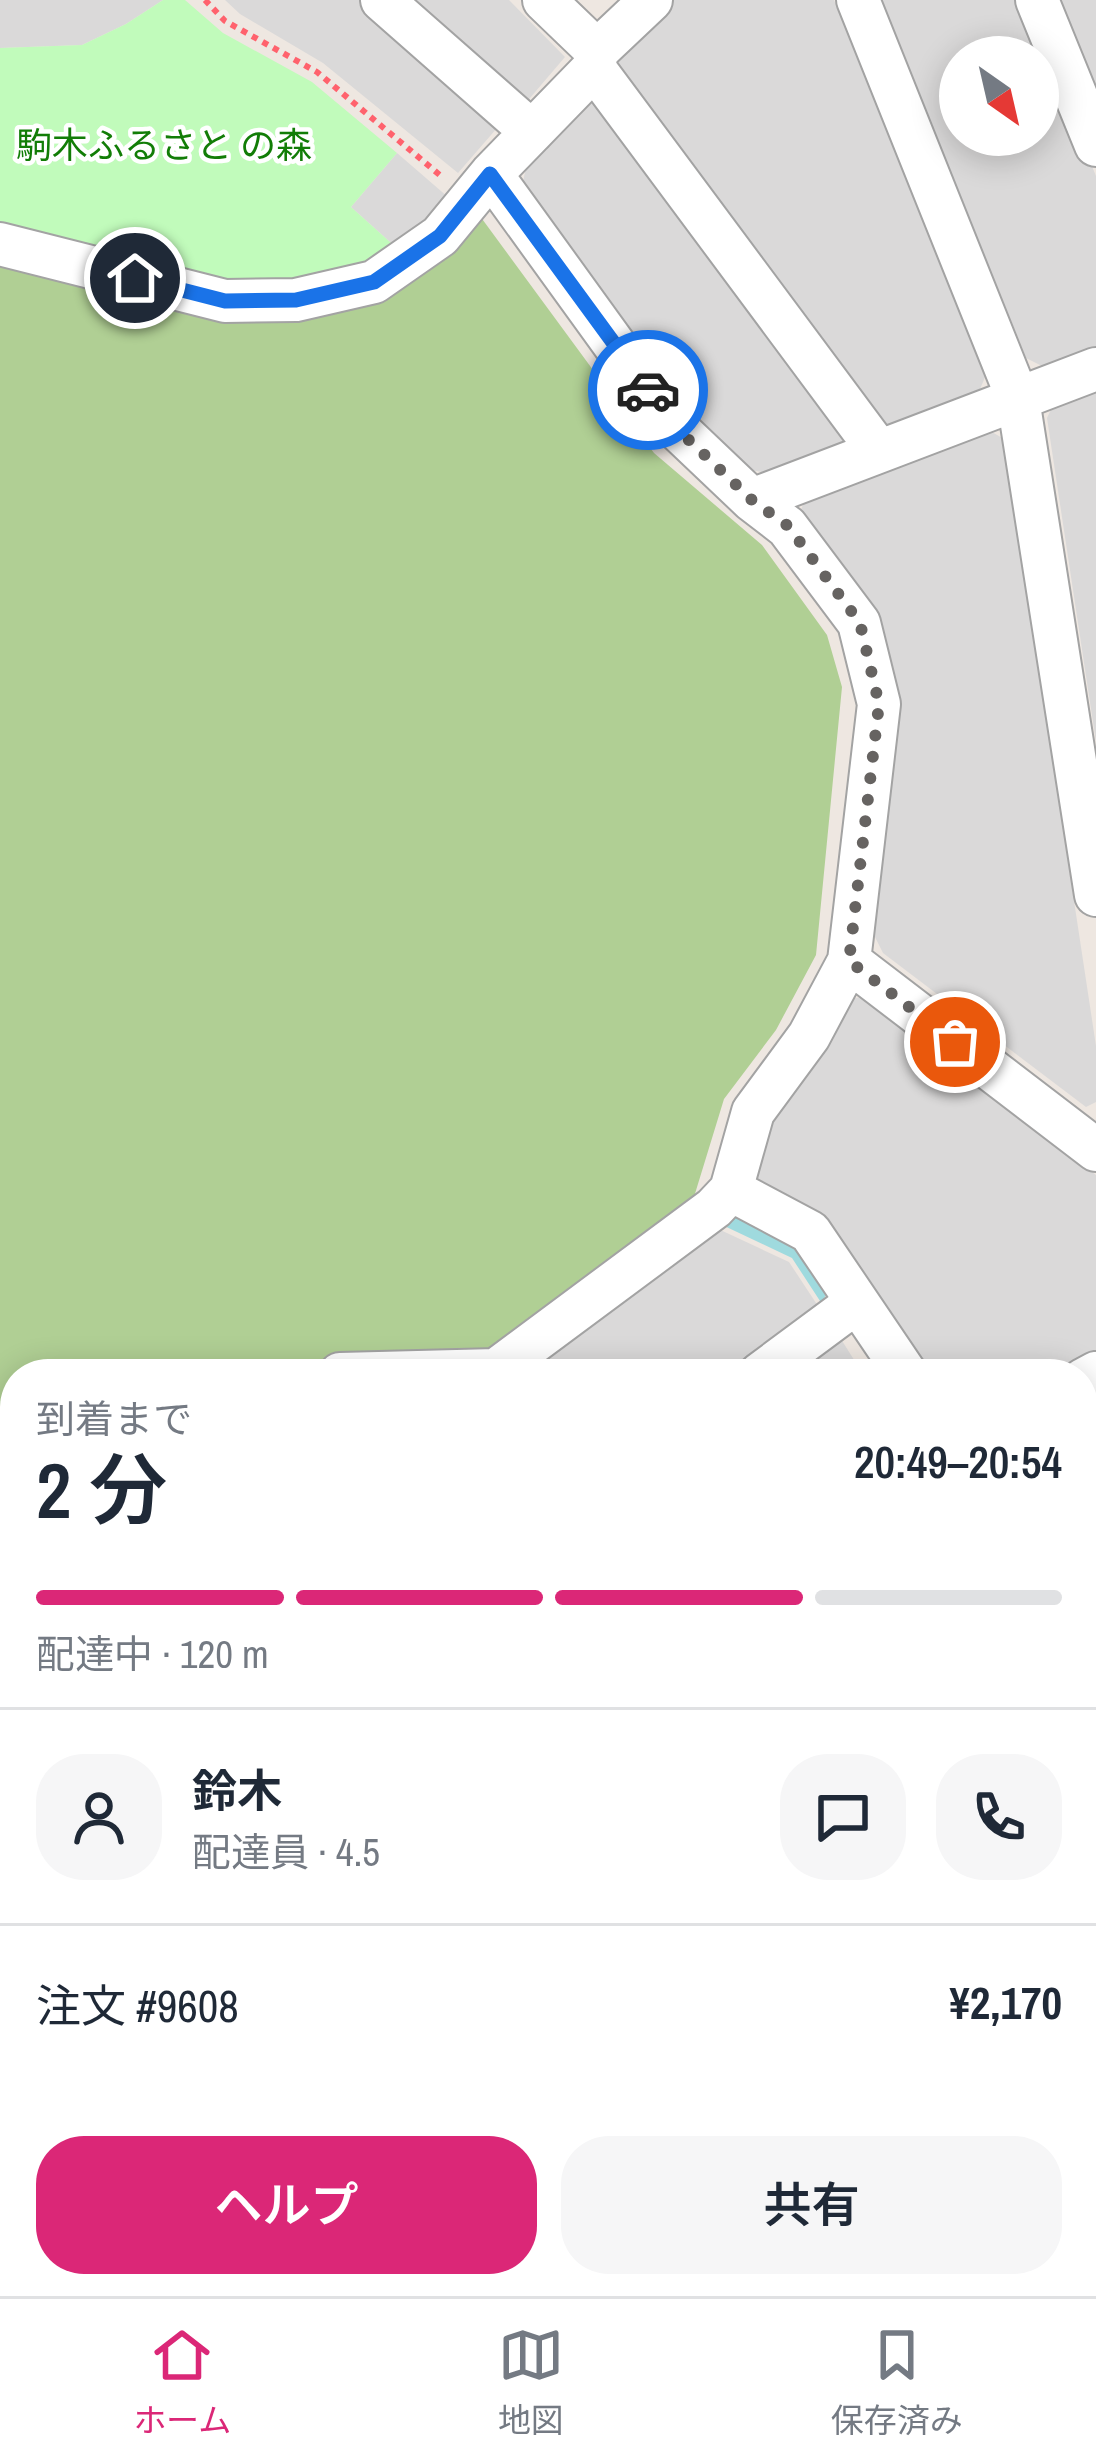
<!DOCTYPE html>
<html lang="ja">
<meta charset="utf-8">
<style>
:root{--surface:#fff;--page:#f6f6f7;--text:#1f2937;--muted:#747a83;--line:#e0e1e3;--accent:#db2777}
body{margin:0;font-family:"Archivo Narrow","Noto Sans JP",sans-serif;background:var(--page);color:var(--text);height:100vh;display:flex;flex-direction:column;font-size:45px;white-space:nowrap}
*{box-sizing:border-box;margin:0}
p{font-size:39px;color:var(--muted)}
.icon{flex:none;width:66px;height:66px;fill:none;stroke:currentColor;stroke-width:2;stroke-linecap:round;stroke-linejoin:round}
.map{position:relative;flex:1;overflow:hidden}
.side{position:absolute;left:0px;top:1359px;width:1098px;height:939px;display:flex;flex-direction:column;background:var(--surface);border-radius:48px 48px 0 0;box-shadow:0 6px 30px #0003}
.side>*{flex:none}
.needle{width:78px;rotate:146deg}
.tools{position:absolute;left:939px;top:36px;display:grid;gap:24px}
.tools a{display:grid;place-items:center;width:120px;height:120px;border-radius:50%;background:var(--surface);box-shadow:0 6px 30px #0003;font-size:60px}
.pin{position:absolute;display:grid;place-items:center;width:102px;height:102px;color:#fff;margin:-51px;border:6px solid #fff;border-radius:50%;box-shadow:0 3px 12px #0007}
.courier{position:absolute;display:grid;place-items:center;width:120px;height:120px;margin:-60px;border:9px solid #1a73e8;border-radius:50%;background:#fff;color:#222;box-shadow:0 3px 15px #0007}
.headline em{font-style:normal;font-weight:600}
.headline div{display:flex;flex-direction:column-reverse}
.headline{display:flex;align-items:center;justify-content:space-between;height:204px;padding:0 36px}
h1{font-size:78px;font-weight:600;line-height:90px}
.bar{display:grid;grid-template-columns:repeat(4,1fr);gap:18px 12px;align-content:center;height:144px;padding:0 36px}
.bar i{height:15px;border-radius:9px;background:var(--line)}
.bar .on{background:var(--accent)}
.bar p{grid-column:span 4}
.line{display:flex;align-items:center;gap:30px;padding:0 36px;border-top:3px solid var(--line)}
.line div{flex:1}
.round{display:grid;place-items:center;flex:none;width:126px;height:126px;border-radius:48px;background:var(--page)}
.cta{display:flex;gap:24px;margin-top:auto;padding:24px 36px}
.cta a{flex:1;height:138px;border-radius:48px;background:var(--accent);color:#fff;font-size:48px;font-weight:600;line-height:138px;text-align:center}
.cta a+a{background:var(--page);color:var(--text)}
.dock{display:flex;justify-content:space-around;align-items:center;height:168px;border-top:3px solid var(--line);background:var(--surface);font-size:33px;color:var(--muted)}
.dock a{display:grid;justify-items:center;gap:6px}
.dock .on{color:var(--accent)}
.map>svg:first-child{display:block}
</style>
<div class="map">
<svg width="1096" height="2296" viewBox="0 0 1096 2296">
<rect width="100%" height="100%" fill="#eee7e1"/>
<path fill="#dad9d9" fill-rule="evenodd" d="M0,0h163l-37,24 -44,21 -82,3z
M225,0h137l142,120 -46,53 -135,-110 -83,-49z
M400,0h109l56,57 -41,48z
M674,0h160l152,375 -9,21 -83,31 -21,-7 -258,-351 6,-20z
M881,0h142l73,176v173l-50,19 -20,-10zM960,57h78v78h-78z
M1052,0h44v108z
M589,101l20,4 240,324 -6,15 -71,30 -21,-4 -67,-58 -162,-225 4,-20z
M397,153l59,51 -56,47 -49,-44z
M1096,384v358l-49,-324 9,-19z
M985,428l19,11 92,607v56l-10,5 -203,-154 -13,-26 29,-225 -99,-190 8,-19z
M868,996l228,179v176l-47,23h-120l-103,-153 -68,-35 -6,-20 16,-52 74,-114z
M714,1227l75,35 29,44 -91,68h-216z
M839,1336l24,38h-74z
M15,1494v159l-15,-3v-139z
M1083,1547l5,9 -1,17 9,14v122l-13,-16z
M0,1677l15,2v121l-15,-21z
M0,1818l15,21v166l-15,-20z
M224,2283h111l-18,13h-83z
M369,2283h231l6,8 -6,5h-222z"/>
<path fill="#b0cf94" d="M477,212l177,241 108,92 65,90 15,52 -26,268 -40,75 -52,69 -34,111 -202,145 -119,3 -94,6 -56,10h-204v72l-15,18v-1209l233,58z"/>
<path fill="#c1fbbb" d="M163,0h22l38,33 89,49 85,71 -46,54 49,44 -44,24 -81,17 -275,-62v-182l82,-3 44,-21z
M1096,1391v147l-13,-23v-117z"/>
<path fill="#9fdade" d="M733,1212l68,33 28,41 -7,18 -30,-46 -74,-35z"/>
<path fill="#c6b9b4" stroke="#c0aba3" stroke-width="3" d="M1096,1653v46l-13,-16v-19z
M1083,2238l13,14v26l-19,18h-63l14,-13h55z
M881,2283h81l12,13h-107z"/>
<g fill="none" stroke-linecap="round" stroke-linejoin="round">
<defs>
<path id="minor" d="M382,0l150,132
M544,0l53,51
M858,0l160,399 78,496
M1037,0l59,145
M594,68l284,382
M0,244l225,57 71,-1 78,-18 66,-46 51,-62 103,-106 3,-17 54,-51
M752,500l344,-131
M849,961l247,189
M731,1190l79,42 96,142
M340,1374l156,-4 218,-162 17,-18 22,-78 56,-76 40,-75 30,-257 -20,-81 -72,-96 -35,-27 -81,-77 -180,-249
M760,1374l97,-72
M1083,1380l13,-7
M0,1489l15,-16
M0,1664l15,3
M1083,1791l13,16
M0,1800l15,20
M355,2283l10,13"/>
<path id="major" d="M1083,1910l13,-11
M635,2296l15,-13"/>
</defs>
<use href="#minor" stroke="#a3a3a3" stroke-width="46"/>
<use href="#major" stroke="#944900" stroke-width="58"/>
<path stroke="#ff626d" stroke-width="6" stroke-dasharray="6 6" stroke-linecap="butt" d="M205,0l20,21 92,51 124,104
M1083,1993l13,15"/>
<use href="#minor" stroke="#fff" stroke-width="42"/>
<use href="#major" stroke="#ffbf95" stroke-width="54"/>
</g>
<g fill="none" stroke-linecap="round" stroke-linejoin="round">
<path stroke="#666361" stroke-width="12" stroke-dasharray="0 21.6" d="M648,390l23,33 81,77 36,26 72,97 19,81 -30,257 106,81"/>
<path stroke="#1a73e8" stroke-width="15" d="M135,278l90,23 71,-1 78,-18 66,-46 50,-62 158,216"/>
</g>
<g text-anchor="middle" stroke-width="9" stroke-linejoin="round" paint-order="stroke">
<g font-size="36" fill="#127d07" stroke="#fff">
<text x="164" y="158">駒木ふるさと の森</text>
</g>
</g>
</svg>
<div class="tools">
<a><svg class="needle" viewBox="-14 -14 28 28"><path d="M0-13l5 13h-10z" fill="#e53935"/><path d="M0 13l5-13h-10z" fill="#747a83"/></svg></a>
</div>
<div class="pin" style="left:955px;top:1042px;background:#ea580c"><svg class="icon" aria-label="bag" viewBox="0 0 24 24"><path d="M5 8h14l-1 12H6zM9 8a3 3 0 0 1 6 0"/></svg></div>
<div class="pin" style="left:135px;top:278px;background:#1f2937"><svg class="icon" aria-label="home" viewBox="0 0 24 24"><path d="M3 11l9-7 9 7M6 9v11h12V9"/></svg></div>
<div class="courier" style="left:648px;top:390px"><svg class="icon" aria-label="car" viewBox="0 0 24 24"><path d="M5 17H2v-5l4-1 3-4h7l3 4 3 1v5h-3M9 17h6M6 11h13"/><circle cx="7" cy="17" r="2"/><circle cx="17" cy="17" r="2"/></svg></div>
<section class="side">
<div class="headline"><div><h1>2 分</h1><p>到着まで</p></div><em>20:49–20:54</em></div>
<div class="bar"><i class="on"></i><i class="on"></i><i class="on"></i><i></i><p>配達中 · 120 m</p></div>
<div class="line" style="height:216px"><a class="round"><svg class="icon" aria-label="person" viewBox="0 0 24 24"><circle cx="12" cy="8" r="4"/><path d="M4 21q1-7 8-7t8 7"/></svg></a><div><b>鈴木</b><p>配達員 · 4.5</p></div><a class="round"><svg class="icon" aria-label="chat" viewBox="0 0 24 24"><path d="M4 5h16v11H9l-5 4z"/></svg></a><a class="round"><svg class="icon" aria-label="phone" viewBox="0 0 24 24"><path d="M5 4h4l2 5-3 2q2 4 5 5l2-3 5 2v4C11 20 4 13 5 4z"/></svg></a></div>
<div class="line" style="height:156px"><div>注文 #9608</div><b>¥2,170</b></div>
<div class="cta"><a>ヘルプ</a><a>共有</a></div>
</section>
</div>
<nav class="dock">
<a class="on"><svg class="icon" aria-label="home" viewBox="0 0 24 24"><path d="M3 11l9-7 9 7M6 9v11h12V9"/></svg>ホーム</a>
<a><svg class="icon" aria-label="map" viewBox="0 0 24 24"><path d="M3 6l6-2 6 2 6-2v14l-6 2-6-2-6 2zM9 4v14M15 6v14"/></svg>地図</a>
<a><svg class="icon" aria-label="saved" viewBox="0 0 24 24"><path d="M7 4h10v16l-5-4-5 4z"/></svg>保存済み</a>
</nav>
